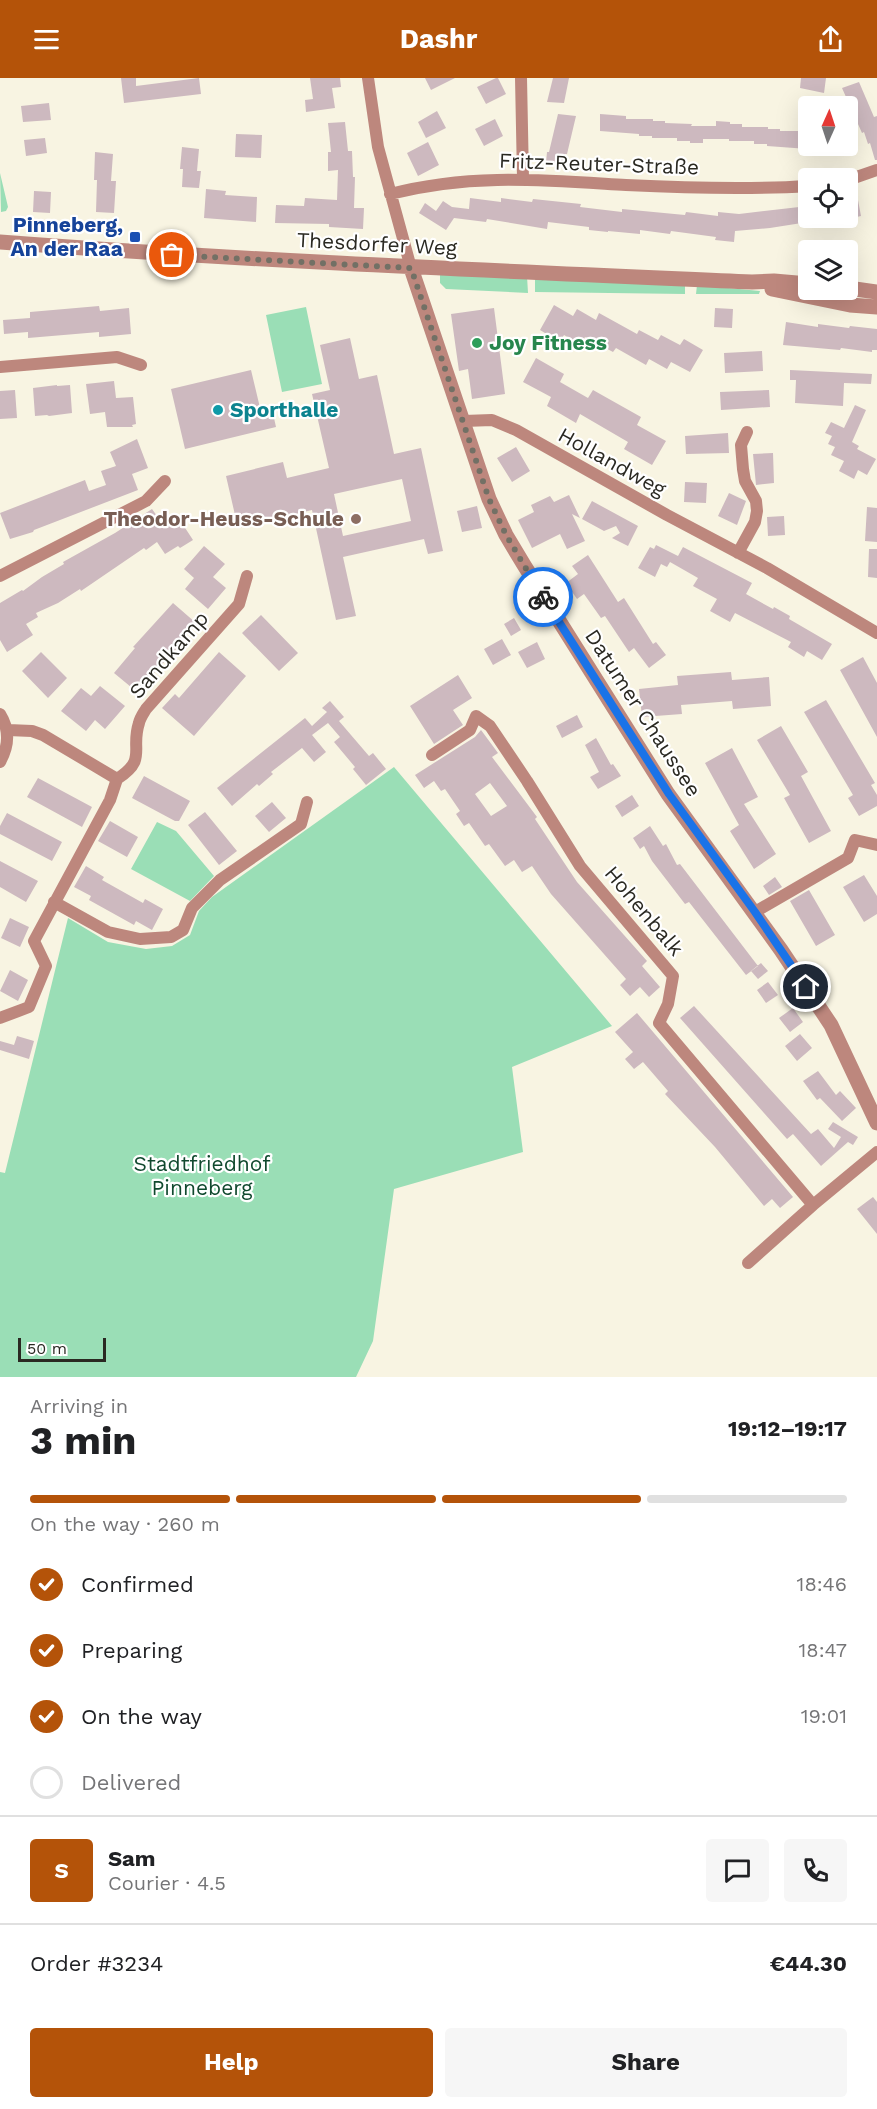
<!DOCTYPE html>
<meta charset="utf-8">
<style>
:root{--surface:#fff;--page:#f6f6f6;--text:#202124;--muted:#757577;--line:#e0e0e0;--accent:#b45309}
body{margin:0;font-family:"Work Sans",sans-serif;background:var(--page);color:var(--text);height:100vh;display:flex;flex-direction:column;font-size:22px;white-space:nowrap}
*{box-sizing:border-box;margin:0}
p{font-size:20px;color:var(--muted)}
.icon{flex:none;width:33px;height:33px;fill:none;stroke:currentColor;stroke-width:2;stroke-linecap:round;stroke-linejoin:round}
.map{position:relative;height:1299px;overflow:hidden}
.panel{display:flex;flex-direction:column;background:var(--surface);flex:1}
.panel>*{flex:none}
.needle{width:39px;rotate:3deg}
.fabs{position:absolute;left:798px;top:18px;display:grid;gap:12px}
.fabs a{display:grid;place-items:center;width:60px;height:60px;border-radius:6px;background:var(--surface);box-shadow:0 6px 24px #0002;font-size:30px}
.scale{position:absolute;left:18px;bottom:15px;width:88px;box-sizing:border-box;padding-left:6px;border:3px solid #2a2922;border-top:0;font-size:16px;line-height:21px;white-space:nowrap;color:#2a2922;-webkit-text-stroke:4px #fff;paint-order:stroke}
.pin{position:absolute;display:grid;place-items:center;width:51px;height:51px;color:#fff;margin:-26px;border:3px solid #fff;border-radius:50%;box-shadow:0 2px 6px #0007}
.courier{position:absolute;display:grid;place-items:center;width:60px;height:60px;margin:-30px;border:4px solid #1a73e8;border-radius:50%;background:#fff;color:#222;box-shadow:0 2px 8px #0007}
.head em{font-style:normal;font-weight:700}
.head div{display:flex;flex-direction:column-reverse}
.head{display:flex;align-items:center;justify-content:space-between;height:102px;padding:0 30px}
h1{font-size:39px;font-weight:700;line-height:45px}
.bar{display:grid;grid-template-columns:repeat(4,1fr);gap:9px 6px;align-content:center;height:72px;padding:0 30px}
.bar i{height:8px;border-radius:4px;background:var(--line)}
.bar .active{background:var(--accent)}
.bar p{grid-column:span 4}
.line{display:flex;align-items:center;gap:15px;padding:0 30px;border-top:2px solid var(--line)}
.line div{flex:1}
.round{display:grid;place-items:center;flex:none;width:63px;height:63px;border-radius:6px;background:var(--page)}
ol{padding:0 30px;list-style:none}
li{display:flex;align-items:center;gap:18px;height:66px}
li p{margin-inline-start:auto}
li .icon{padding:6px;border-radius:50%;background:var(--accent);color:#fff;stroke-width:4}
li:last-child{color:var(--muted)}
li i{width:33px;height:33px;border:3px solid var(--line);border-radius:50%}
.cta{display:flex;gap:12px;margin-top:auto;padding:12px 30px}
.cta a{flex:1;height:69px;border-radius:6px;background:var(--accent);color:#fff;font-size:24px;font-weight:700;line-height:69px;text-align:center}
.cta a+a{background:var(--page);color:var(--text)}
header{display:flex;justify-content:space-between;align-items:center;height:78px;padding:0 30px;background:var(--accent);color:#fff;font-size:27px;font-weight:700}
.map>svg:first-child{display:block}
</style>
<header><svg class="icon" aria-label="menu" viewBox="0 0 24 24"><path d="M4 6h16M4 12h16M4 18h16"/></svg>Dashr<svg class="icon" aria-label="share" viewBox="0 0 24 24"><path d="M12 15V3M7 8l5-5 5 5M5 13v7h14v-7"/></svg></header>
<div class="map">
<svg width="877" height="1299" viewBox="0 0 877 1299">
<rect width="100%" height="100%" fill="#f8f4e2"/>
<path fill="#9adeb6" d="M0,95l8,34 -2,4 -5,1z
M440,197l87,1 1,17 -82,-4 -6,-6z
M535,198l150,9v9l-150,-2z
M697,207l63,6 -1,3h-63z
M306,229l16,77 -40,8 -16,-77z
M394,689l218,259 -100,41 11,85 -129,37 -21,152 -17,36h-356v-205l5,1 63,-255 40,24 38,7 26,-3 18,-11 9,-24 13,-14z
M157,744l19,9 38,45 -24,25 -59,-32z"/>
<path fill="#cdb9bf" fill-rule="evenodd" d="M121,0h15v8l63,-8 2,16 -77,9z
M310,0h30l1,9 -9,1 3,20 -29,4 -1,-12 8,-1z
M425,0h30l-24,12z
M496,0h2l8,16 -20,10 -9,-17z
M553,0h16l-5,25 -17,-1z
M801,0h25l-2,15 -24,-5z
M859,4l15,35 3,-1v44h-2l-5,-17 -2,1 -4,-12 -2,1 -20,-45z
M49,25l2,17 -28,2 -2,-16z
M437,33l9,17 -20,10 -8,-16z
M558,36l18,2 -9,38h-2l-1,10 -18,-1 1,-11h2z
M600,36l26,2v3h27v2h12v2l27,1 -1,2h25v-5l14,1v2h12v3h26v2h12v2h28v18l-41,-3v-2h-13v-3h-25v-2h-26v4h-13v-2h-13v-3h-25v-2h-13v-2l-39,-3z
M495,41l8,17 -19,10 -9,-17z
M345,44l3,29h4l1,26h2l-1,31h10l-1,21 -34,-2v-3l-54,-1 1,-18 28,1 1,-8 32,2 1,-30 -10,1v-19h3l-3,-29z
M236,56l26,1 -1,23 -26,-1z
M45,60l2,15 -21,3 -2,-16z
M428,64l11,23 -21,11 -11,-23z
M182,69l17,2 -2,22h4l-2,17 -17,-1 1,-18h-3z
M95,74l18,2 -2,27h5l-2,32 -18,-1 1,-32h-3z
M206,111l20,2 -1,4 32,2 -1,25 -52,-4z
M34,113l17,1 -1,21 -17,-1z
M470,120l31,4v-4l31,4 1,-3 48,5 -1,3 42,5v-3l63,6 1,-3 32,4v-4l21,2 69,-8v16l-38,6 -35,3 -1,11 -19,-2 1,-3 -45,-6 -1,3 -30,-4v4l-32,-3v1l-19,-2v-3l-41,-5 -1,7 -60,-10 -1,3 -32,-4 -8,12 -27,-17 6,-10 11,8 7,-10 9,6 17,2z
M858,122l3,16 -13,3v-17z
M554,227l19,11 4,-7 19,11 3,-7 38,21 2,-4 19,10 3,-5 19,10 4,-6 19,11 -13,22 -19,-10 -4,7 -18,-10 -3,6 -30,-17 -3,4 -28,-15 -4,8 -17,-10 -4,7 -20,-12z
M99,228l1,5 29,-3 2,26 -32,3v-5l-71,6v-6l-24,2 -1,-14 27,-2v-6z
M494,230l11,86 -33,5 -4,-30 -9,2 -8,-57z
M715,230l18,1 -1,19 -18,-1z
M786,244l32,5v-3l31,4 1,-2 27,3v21h-5v2l-31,-4 -1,2 -57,-5z
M350,260l9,41 18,-4 17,79 27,-6 22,103 -15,3 -4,-15 -81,18 13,59 -20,4 -24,-110 -74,18 -12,-52 57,-14 4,16 42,-10 -17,-74 18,-4 -10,-45zM402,401l9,42 -68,15 -9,-42z
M762,273l1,20 -38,2 -1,-20z
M536,280l28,16 -4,8 28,16 5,-8 48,27 -4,8 29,16 -14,24 -28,-16 4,-7 -48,-28 -4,9 -29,-17 4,-9 -28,-15z
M251,292l10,42 11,-3 4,18 -91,22 -14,-60z
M790,292l82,4 -1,10 -27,-1 -1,23 -48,-3 1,-23h-6z
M114,303l2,17 17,-1 3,27 -4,1 1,2h-26l-2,-15 -15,2 -4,-30z
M57,307v1l13,-1 2,28 -23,3 -2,-1 -12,1 -2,-28z
M15,312l2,28 -17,1v-28z
M769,312l1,17 -49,3 -1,-18z
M855,327l11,5 -14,32 7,4 -2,3 19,10 -9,16 -9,-5 -4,9 -15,-8 5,-10 -13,-6 4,-8 -7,-3 4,-8 -7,-3 6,-11 13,6z
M728,355l1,20 -43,1 -1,-18z
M137,361l11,29 -16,6 6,16 -104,40 -1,2 -23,7 -10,-26 85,-33 4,11 17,-6 -5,-14 15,-5 -6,-14z
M516,369l14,24 -18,11 -15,-24z
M773,375l1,30 -18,2 -3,-31z
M685,404l22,1 -1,20 -22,-1z
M729,415l17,8 -9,24 -19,-9z
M569,417l11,23 -8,-4 13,27 -18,8 -7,-15 -28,14 -14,-28 16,-8 -3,-7 19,-9 4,6z
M592,423l46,25 -10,20 -16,-8 8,-5 -4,-7 -12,5 -22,-12z
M477,428l5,22 -20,4 -5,-21z
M867,429l10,1v34l-12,-1z
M152,431l10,14 14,-9 17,26 -13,8 -2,-2 -13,8 -8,-12 -11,8 -2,-2 -63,43 -1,-2 -22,14 -22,10 2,4 -12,7 7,11 -26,17 -7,-12v-37l22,-13 1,1 19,-14 22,-13 -1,-2 52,-29z
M784,438l1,19 -17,1 -1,-19z
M656,467l22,11 5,-9 69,36 -6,11 27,15 1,-2 16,9 -1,3 43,25 -10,16 -15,-9 -3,6 -16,-10 3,-5 -56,-29 -5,9 -20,-11 7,-12 -24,-13 5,-8 -28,-16 -3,5 -6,-3 -6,13 -17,-9 12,-21 4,2z
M204,468l21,18 -12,13 13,11 -18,21 -23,-20 9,-11 -10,-9z
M869,471h8v29l-9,-1z
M588,477l30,47 6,-4 29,46 3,-2 10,13 -17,13 -15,-20 -5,4 -24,-36 -4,2 -17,-24 -7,5 -11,-16 12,-9 -6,-8z
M173,525l23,20 -21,25 1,1 -39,43 -23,-19 21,-25 -2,-1z
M261,537l37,38 -19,18 -37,-38z
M514,540l7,12 -10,6 -7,-12z
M502,561l9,16 -18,10 -9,-16z
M537,564l8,17 -18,9 -9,-16z
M41,574l26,26 -19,20 -26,-27z
M219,574l27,24 -52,60 -32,-28 13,-14 4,4z
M863,579l14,26v54l-37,-67z
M731,594l1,8 37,-3 2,29 -38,3 -1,-8 -51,4 1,9 -40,3 -3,-28 39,-4 -1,-9z
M458,597l14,23 -19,12 10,15 -29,19 -24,-38z
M100,608l25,20 -20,23 -10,-9 -9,11 -25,-20 20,-23 10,8z
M826,622l49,83 -4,2 6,10v11l-18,10 -11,-18 5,-3 -49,-83z
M330,623l14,16 -5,4 30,35 4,-3 13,16 -20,16 -13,-16 2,-2 -21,-25 6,-5 -12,-14 -16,12 14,17 -12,10 -12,-14 -31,24 2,2 -14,12 -2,-2 -25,22 -15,-18 88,-70 7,8 15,-14 -5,-4z
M577,637l6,12 -21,11 -6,-12z
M781,648l27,46 -7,4 30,55 -22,12 -25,-45 6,-3 -33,-55z
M481,652l17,23 -6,4 45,60 -2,2 42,63 70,79 -5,5 18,21 -11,10 -9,-10 -10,9 -10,-11 6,-6 -75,-85 -19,-28 -10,6 -8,-12 -9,6 -16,-22 -4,2 -16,-23 -5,3 -8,-12 4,-3 -15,-22 -4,2 -7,-10 -10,7 -9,-13 60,-38zM490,705l17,23 -16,10 -16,-22z
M596,660l15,27 2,-1 8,12 -23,13 -8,-12 9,-5 -14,-27z
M732,670l26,49 -14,7 32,50 -22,15 -24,-38 9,-6 -34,-62z
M144,698l46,25 -11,20h-4l-43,-23z
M38,700l54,29 -10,20 -55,-30z
M632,717l7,11 -17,11 -7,-11z
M272,724l14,16 -17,14 -14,-16z
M205,734l32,39 -18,14 -31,-40z
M7,735l55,29 -10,19 -52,-27v-8z
M110,743l28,16 -11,20 -29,-16z
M650,748l13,20 3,-2 11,21 3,-1 78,102 -12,9 -57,-73 -4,2 -33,-43 -8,-15 -4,3 -7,-11z
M0,783l38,20 -12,21 -26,-15z
M86,788l18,11 -2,3 41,23 2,-4 18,10 -11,21 -16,-9 -2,4 -45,-25 2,-4 -17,-9z
M864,797l13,21v18l-13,8 -21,-35z
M775,799l7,10 -13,8 -6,-9z
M809,812l26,45 -19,11 -26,-45z
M10,840l19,9 -9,20 -19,-9z
M761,885l7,8 -10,8 -7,-8z
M10,892l18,10 -10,21 -18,-10z
M768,904l10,13 -12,8 -9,-13z
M694,928l117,128 7,-5 16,19 7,-11 -13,-8 5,-7 25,15 -5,8 -5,-3 -27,24 -28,-32 -6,5 -107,-121z
M793,930l10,14 -13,10 -11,-14z
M637,935l156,184 -13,11 -8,-9 -8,7 -49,-59 -50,-53 3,-3 -25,-29 -9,7 -9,-10 8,-7 -18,-20z
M800,956l12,14 -15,13 -12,-15z
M17,958l17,5 -5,18 -29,-9v-9l14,4z
M818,993l18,24 4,-4 16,17 -14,13 -22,-23 -3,2 -14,-19z
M873,1119l4,5v32l-20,-25z"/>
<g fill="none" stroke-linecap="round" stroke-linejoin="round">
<path stroke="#bd877d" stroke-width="12" d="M368,0l10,69 33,121
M521,0l2,100
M848,102l29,-10
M390,116c81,-21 153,-14 236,-9 61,3 121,5 182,1
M0,289l117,-10 24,8
M464,343l28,-1 24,10 151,85 100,53 110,65
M738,475l17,-31 2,-11 -1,-10 -11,-20 -2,-12 -2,-24 6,-13
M0,498l146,-75 19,-20
M0,636c10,16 9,32 0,48
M8,652l24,1 11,4 74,44c31,-20 13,-29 22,-56 1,-5 4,-9 7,-14l93,-105 8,-28
M432,677l38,-25 6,-14 14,10 37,55 53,85 93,110 -5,28 -9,19 154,182 64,-53
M54,824l54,30 32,7 31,-2 12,-7 9,-22 28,-28 81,-56 6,-22
M755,834l93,-54 7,-18 22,5
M0,940l29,-11 17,-41 -12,-25 76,-141 7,-21
M748,1185l65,-58"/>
<path stroke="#bd877d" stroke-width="15" d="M0,164c250,19 501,29 752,40l22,-1 34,3
M411,190l78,231 17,36 18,30 144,229 113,156 50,75 46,98
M848,210l29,4
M772,211l78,16 27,2"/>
</g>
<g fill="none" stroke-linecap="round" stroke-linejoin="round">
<path stroke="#727065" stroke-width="6" stroke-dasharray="0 10.8" d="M172,177l239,13 78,231 17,36 37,62"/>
<path stroke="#1a73e8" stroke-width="8" d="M543,519l126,197 86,118 51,75"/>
</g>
<rect fill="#1a4fb4" stroke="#fff" stroke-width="2" x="129" y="153" width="12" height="12" rx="3"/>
<circle fill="#2e9e5b" stroke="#fff" stroke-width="2" cx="477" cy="265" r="6"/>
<circle fill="#0f9aa8" stroke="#fff" stroke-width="2" cx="218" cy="332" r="6"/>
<circle fill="#8d6e63" stroke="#fff" stroke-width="2" cx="356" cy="441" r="6"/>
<g text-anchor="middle" stroke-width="4.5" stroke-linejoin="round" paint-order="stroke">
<g font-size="21" fill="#2a2922" stroke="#fff">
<text transform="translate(599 86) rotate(2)" y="7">Fritz-Reuter-Straße</text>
<text transform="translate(377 166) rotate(3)" y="7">Thesdorfer Weg</text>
<text transform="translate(612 384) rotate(29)" y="7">Hollandweg</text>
<text transform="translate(169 577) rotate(-49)" y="7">Sandkamp</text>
<text transform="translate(643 635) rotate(57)" y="7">Datumer Chaussee</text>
<text transform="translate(644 833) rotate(50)" y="7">Hohenbalk</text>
</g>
<g font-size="21" font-weight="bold" fill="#164399" stroke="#fff" text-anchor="end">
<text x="123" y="154">Pinneberg,<tspan x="123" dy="24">An der Raa</tspan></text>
</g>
<g font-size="21" font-weight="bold" fill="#27864d" stroke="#fff" text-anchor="start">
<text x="489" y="272">Joy Fitness</text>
</g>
<g font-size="21" font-weight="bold" fill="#0d838f" stroke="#fff" text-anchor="start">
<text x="230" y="339">Sporthalle</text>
</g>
<g font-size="21" font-weight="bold" fill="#785e54" stroke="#fff" text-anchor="end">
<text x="344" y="448">Theodor-Heuss-Schule</text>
</g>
<g font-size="21" fill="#10492e" stroke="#fff">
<text x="202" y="1093">Stadtfriedhof<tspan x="202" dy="24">Pinneberg</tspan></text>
</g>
</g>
</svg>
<div class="fabs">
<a><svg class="needle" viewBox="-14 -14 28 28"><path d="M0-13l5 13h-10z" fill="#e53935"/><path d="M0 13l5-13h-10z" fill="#757577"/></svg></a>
<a><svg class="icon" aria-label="locate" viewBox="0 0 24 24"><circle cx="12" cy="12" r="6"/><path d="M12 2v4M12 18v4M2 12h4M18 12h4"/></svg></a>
<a><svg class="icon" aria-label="layers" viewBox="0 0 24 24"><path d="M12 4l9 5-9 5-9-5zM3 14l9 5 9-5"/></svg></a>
</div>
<div class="scale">50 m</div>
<div class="pin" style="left:172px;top:177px;background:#ea580c"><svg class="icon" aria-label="bag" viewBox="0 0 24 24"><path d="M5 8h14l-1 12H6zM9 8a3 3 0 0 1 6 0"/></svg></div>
<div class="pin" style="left:806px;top:909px;background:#1f2937"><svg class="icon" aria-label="home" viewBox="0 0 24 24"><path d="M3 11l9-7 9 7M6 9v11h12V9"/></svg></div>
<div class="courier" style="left:543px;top:519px"><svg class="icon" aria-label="bike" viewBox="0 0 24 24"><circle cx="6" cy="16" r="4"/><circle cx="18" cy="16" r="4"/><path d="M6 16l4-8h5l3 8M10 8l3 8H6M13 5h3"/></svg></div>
</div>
<section class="panel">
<div class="head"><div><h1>3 min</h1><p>Arriving in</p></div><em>19:12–19:17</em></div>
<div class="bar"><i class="active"></i><i class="active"></i><i class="active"></i><i></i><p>On the way · 260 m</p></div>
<ol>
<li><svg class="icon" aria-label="check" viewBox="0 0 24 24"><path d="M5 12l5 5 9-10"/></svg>Confirmed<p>18:46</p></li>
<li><svg class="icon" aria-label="check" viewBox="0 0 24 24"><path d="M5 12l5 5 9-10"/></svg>Preparing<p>18:47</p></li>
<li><svg class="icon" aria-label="check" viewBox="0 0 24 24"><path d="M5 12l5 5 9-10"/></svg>On the way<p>19:01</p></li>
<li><i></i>Delivered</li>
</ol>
<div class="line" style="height:108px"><b class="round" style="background:var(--accent);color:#fff">S</b><div><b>Sam</b><p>Courier · 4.5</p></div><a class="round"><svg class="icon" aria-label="chat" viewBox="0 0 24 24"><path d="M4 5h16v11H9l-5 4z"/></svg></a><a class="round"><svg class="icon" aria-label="phone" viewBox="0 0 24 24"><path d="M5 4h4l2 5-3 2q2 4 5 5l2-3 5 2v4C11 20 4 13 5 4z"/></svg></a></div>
<div class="line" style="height:78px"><div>Order #3234</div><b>€44.30</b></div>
<div class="cta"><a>Help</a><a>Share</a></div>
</section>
